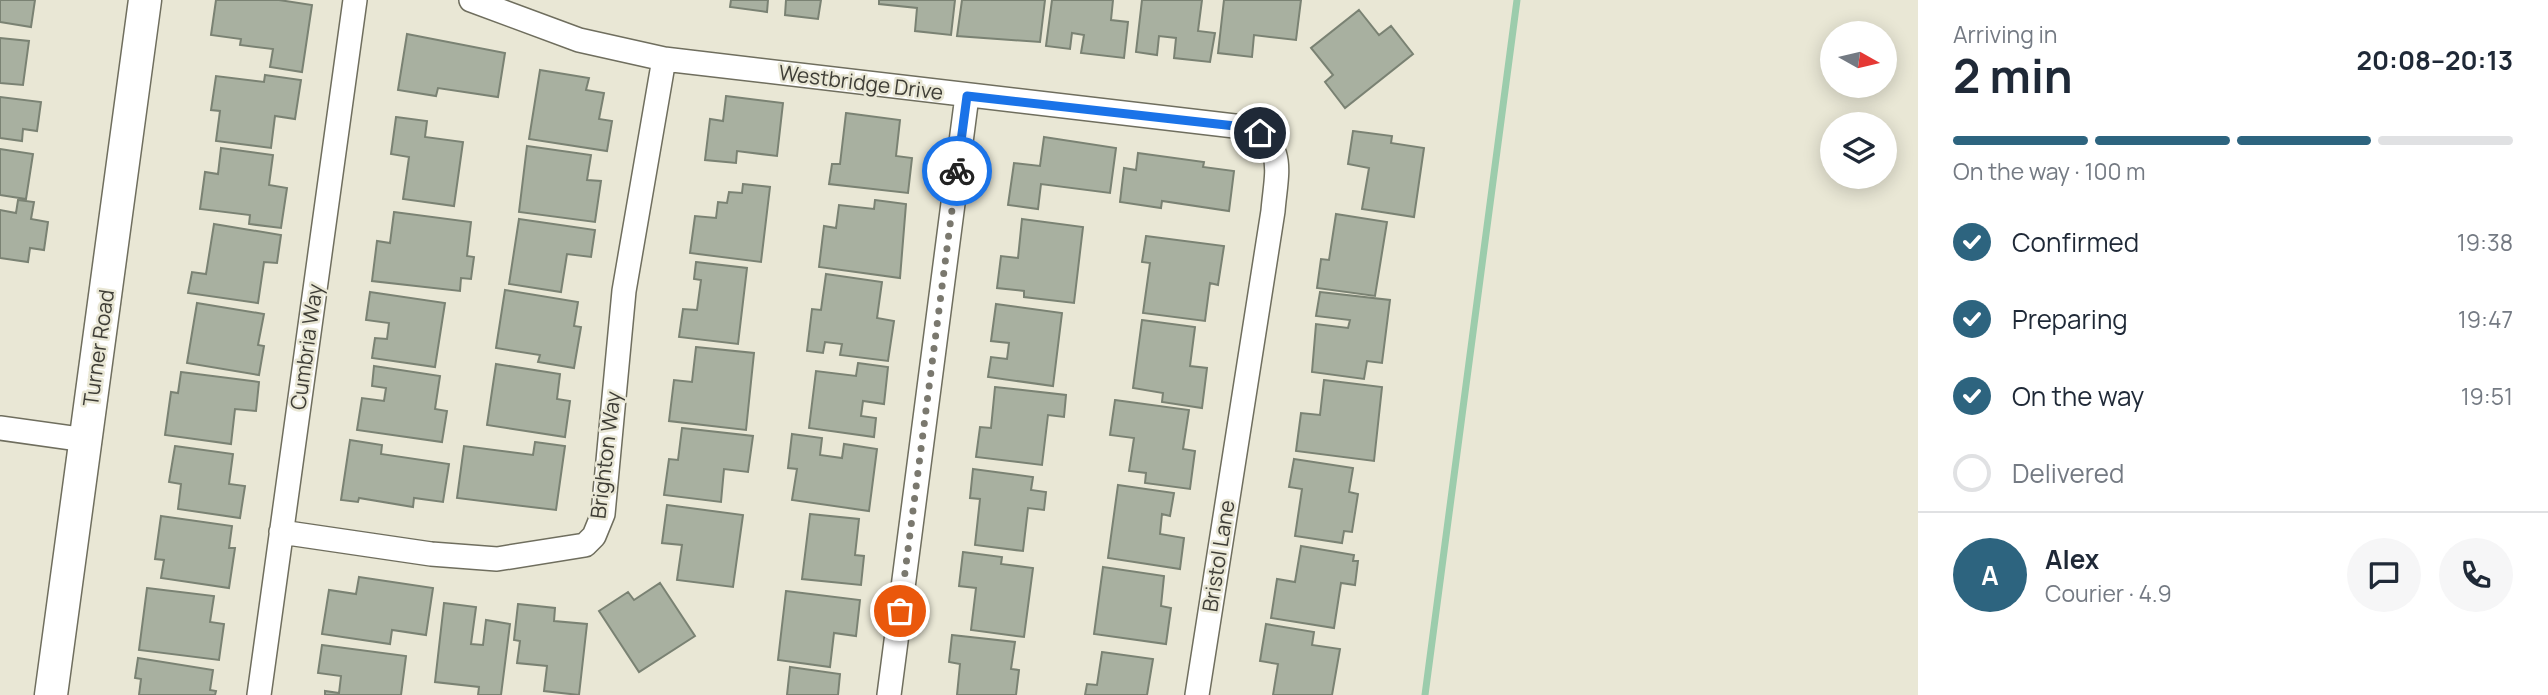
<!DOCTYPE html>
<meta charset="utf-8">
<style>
:root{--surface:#fff;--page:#f6f6f7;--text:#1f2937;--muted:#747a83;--line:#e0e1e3;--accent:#2d647f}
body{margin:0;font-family:Manrope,sans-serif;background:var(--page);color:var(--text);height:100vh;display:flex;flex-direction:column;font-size:26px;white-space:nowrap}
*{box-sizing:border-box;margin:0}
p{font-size:23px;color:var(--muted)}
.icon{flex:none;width:38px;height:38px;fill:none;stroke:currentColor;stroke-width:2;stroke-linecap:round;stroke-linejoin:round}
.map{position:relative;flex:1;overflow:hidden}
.drawer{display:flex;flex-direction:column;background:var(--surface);width:630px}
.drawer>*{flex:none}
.needle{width:46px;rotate:98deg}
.controls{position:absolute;left:1820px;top:21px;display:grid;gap:14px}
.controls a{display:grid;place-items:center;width:77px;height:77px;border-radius:50%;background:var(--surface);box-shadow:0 4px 18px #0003;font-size:35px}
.pin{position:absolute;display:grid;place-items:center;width:60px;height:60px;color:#fff;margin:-30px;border:4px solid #fff;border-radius:50%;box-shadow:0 2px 7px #0007}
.courier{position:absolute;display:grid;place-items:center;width:70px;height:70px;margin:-35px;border:5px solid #1a73e8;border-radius:50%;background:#fff;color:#222;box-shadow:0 2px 9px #0007}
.overview em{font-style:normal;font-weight:700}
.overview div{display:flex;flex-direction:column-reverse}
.overview{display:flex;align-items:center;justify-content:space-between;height:119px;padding:0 35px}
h1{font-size:46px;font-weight:700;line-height:52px}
.bar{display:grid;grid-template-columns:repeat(4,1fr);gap:10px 7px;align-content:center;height:84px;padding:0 35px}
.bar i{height:9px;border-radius:5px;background:var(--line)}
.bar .on{background:var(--accent)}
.bar p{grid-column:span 4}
.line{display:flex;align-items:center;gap:18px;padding:0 35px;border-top:2px solid var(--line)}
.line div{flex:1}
.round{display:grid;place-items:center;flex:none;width:74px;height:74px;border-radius:37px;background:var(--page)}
ol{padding:0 35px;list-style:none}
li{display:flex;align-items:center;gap:21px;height:77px}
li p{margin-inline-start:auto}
li .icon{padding:7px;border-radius:50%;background:var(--accent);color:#fff;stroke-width:4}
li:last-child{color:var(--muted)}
li i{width:38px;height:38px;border:4px solid var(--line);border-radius:50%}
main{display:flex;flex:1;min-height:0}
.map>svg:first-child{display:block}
</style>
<main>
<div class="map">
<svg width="1918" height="695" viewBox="0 0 1918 695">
<rect width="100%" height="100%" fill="#e9e7d5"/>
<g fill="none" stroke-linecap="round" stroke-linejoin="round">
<path stroke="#9cccac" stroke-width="7" d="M1425,695l92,-695"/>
</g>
<path fill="#a8b0a0" stroke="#7a8273" stroke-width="2" d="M0,0h35l-4,27 -31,-5z
M216,0h63l33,5 -10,67 -32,-5 3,-18 -33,-4 1,-6 -30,-4z
M731,0h37l-1,12 -37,-5z
M786,0h35l-3,19 -33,-4z
M879,0h76l-4,35 -36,-4 2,-23 -38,-4z
M962,0h83l-5,42 -83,-6z
M1052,0h61l-2,20 17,2 -4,36 -43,-5 3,-18 -12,-2 -2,16 -24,-3z
M1142,0h60l-4,31 17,2 -5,29 -36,-4 2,-20 -17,-2 -2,19 -21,-3z
M1224,0h77l-5,40 -42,-5 -2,22 -34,-4z
M1359,10l20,25 12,-9 22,28 -68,54 -20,-26 8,-7 -22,-27z
M407,34l98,19 -7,44 -60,-9 -2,8 -38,-6z
M0,38l29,3 -6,44 -23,-2z
M540,70l49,8 -3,12 18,3 -5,26 13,2 -5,30 -78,-12z
M265,75l36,5 -6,39 -20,-3 -4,32 -55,-7 4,-30 -9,-1 5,-34 48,6z
M726,96l57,7 -6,53 -40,-5 -1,12 -31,-3 5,-41 13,2z
M0,97l41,5 -4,29 -14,-2 -1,12 -22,-3z
M846,113l54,7 -4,36 16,2 -4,35 -79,-9 3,-20h8z
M396,117l31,4 -2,16 38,5 -9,64 -51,-7 6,-42 -18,-3z
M1353,131l39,5 -1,7 33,5 -10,69 -52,-8 7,-41 -21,-4z
M1044,137l72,11 -6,45 -69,-9 -3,25 -30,-4 6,-42 26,3z
M527,146l64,9 -4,25 14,1 -6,41 -76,-10z
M221,148l52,7 -4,30 18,3 -6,40 -32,-4 1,-9 -50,-6 5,-37 13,2z
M0,149l33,5 -7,45 -26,-4z
M1138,153l66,9 -1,5 31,4 -5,40 -67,-10 -1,7 -41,-6 4,-34 12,2z
M743,184l27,3 -9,75 -71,-9 5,-37 21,2 2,-16 9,1 2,-11 13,1z
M18,200l16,2 -3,17 17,3 -4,28 -14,-2 -2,14 -28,-4v-48l16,3z
M875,200l31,4 -6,74 -81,-11 5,-41 12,2 3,-23 35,4z
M394,212l77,10 -4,34 7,1 -3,22 -10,-1 -1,13 -88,-10 5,-40 13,2z
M1336,214l51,8 -12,74 -58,-8 4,-29 8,1z
M519,219l76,11 -4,27 -24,-3 -6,38 -52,-8z
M1022,219l61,8 -9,76 -50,-6v-6l-27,-3 4,-32 17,2z
M214,224l67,11 -4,28 -13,-1 -6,41 -70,-10 4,-21 14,2z
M1146,236l78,10 -6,39 -8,-2 -5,38 -62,-8 7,-50 -8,-1z
M696,262l51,6 -9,76 -59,-7 4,-28 14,1 4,-30 -7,-1z
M826,274l56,8 -5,36 17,3 -6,40 -48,-6 2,-11 -17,-2 -2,11 -16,-2 5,-42 9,1z
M505,290l73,12 -4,24 7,1 -7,41 -36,-6 2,-7 -44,-7z
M370,292l75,11 -10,64 -63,-9 3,-20 12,1 2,-16 -23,-3z
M1320,292l70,8 -8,63 -15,-2 -3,18 -52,-7 4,-48 32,4 2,-8 -34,-4z
M197,303l67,11 -6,31 6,1 -5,29 -72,-12z
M996,304l66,9 -9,73 -65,-9 3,-20 16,2 2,-16 -18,-2z
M1142,320l53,7 -5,39 17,2 -5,40 -40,-6 1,-9 -30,-5z
M696,347l58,6 -8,77 -77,-9 5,-41 18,2z
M858,363l30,4 -4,37 -21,-3 -2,15 15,2 -2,19 -65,-9 7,-57 40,5z
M496,364l64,10 -3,25 13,2 -5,36 -78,-12z
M374,366l66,10 -5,33 12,2 -5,31 -85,-12 5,-32 22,3 2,-13 -14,-2z
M181,372l78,10 -3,29 -21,-2 -4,35 -66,-9 6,-43 7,1z
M1324,380l58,7 -8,74 -78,-10 5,-38 19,2z
M995,387l71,8 -2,22 -16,-2 -6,50 -66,-8 4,-30 11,1z
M1115,400l74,10 -6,39 12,2 -5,38 -45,-6 1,-10 -17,-2 5,-33 -24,-3z
M682,428l71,8 -5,36 -24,-3 -3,33 -57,-7 5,-36 9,1z
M792,434l30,4 -2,17 22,3 2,-14 33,5 -8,62 -77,-11 5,-31 -9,-1z
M350,440l32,5 -1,9 68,10 -6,38 -29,-4 -1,9 -54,-9 -1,4 -17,-2z
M535,442l30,4 -9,64 -99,-12 7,-52 69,9z
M175,446l58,8 -4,30 16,2 -5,32 -62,-9 3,-25 -12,-2z
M1294,459l59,9 -4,24 9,2 -6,38 -8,-1 -2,12 -47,-7 7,-47 -13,-2z
M973,469l60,8 -2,13 15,2 -2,18 -16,-2 -5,43 -48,-6 5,-46 -10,-1z
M1118,485l56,8 -4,23 -8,-2 -2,20 24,4 -4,31 -72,-11z
M667,505l76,10 -10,72 -56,-7 5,-35 -20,-2z
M810,514l49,5 -4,36 9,1 -3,29 -59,-6z
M161,516l71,10 -3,22h6l-6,40 -68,-10 3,-18 -9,-1z
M1301,546l53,9 -1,6h5l-3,24 -14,-2 -7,45 -63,-10 6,-39 18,3z
M963,552l39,5 -1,7 32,4 -9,69 -53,-7 5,-42 -17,-2z
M1103,567l61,9 -3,30 10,2 -5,36 -72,-10z
M359,577l74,11 -7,47 -34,-5 -2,14 -68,-10 7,-44 27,4z
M660,583l35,53 -56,36 -40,-61 29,-19 6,8z
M147,588l67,8 -4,26 14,2 -5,36 -80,-10z
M786,591l74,9 -4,36 -22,-3 -4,34 -52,-7z
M444,603l32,4 -5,37 12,1 3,-25 24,4 -9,71h-23l1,-8 -44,-5z
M518,604l37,4 -1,13 33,3 -8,71 -35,-4 3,-25 -30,-3 3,-22 -6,-1z
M1266,624l48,8 -2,13 28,4 -8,46h-59l5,-31 -18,-3z
M952,635l63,7 -4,27 8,1 -3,25h-59l3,-31 -11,-2z
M322,645l84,11 -5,39h-76v-4l14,2 2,-17 -23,-3z
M1102,652l51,7 -6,36h-62l2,-11 10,1z
M138,658l75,12 -3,20 6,1 -1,4h-76l2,-16 -6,-1z
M790,667l50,7 -2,21h-51z"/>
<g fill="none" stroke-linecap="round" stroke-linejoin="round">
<defs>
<path id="minor" d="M471,0l108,40 85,19 579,68c45,15 33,46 30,84l-76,484
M0,428l86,12
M281,532l150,22 66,5 88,-14 9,-9 9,-22 21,-223 40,-232
M259,695l96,-695
M889,695l78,-599"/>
<path id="secondary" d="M51,695l94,-695"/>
</defs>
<use href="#minor" stroke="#6f6e5e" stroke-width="26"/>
<use href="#secondary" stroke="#6f6e5e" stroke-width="35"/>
<use href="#minor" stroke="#fff" stroke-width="23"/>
<use href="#secondary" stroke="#fff" stroke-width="32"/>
</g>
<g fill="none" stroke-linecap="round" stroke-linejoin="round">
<path stroke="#7a786e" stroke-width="7" stroke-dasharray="0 12.6" d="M900,611l57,-440"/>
<path stroke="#1a73e8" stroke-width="9" d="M957,171l10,-75 277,31 16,6"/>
</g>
<g text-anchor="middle" stroke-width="5" stroke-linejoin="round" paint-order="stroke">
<g font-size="21" fill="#3e3d36" stroke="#e9e7d5">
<text transform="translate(861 83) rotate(7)" y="7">Westbridge Drive</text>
<text transform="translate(307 347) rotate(-82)" y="7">Cumbria Way</text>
<text transform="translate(99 348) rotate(-82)" y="7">Turner Road</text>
<text transform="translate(606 455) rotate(-83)" y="7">Brighton Way</text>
<text transform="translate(1219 556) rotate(-81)" y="7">Bristol Lane</text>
</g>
</g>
</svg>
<div class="controls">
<a><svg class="needle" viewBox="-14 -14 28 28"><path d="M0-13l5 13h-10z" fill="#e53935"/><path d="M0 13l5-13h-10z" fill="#747a83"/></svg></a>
<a><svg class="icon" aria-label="layers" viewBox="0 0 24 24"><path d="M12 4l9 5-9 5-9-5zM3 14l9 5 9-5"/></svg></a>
</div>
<div class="pin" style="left:900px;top:611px;background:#ea580c"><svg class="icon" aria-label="bag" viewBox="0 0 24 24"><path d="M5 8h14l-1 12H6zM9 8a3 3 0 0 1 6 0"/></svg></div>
<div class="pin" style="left:1260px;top:133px;background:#1f2937"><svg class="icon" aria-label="home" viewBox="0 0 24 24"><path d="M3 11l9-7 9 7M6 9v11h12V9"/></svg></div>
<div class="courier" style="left:957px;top:171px"><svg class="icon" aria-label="bike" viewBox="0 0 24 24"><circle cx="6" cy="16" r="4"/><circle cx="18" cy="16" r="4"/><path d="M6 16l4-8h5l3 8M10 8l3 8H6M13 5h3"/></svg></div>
</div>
<section class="drawer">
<div class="overview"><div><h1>2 min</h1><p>Arriving in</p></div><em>20:08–20:13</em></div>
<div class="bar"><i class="on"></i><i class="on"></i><i class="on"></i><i></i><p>On the way · 100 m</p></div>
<ol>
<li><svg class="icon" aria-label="check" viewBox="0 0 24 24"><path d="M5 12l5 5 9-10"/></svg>Confirmed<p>19:38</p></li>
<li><svg class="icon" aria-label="check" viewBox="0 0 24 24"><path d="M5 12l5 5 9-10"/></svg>Preparing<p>19:47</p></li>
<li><svg class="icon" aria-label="check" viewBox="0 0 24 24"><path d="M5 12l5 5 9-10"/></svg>On the way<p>19:51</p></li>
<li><i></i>Delivered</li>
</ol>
<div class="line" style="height:126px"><b class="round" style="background:var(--accent);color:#fff">A</b><div><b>Alex</b><p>Courier · 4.9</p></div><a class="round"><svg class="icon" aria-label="chat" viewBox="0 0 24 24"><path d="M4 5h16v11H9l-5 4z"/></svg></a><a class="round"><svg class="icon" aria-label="phone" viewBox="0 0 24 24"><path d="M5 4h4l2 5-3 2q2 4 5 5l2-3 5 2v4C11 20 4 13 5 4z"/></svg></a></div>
</section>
</main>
